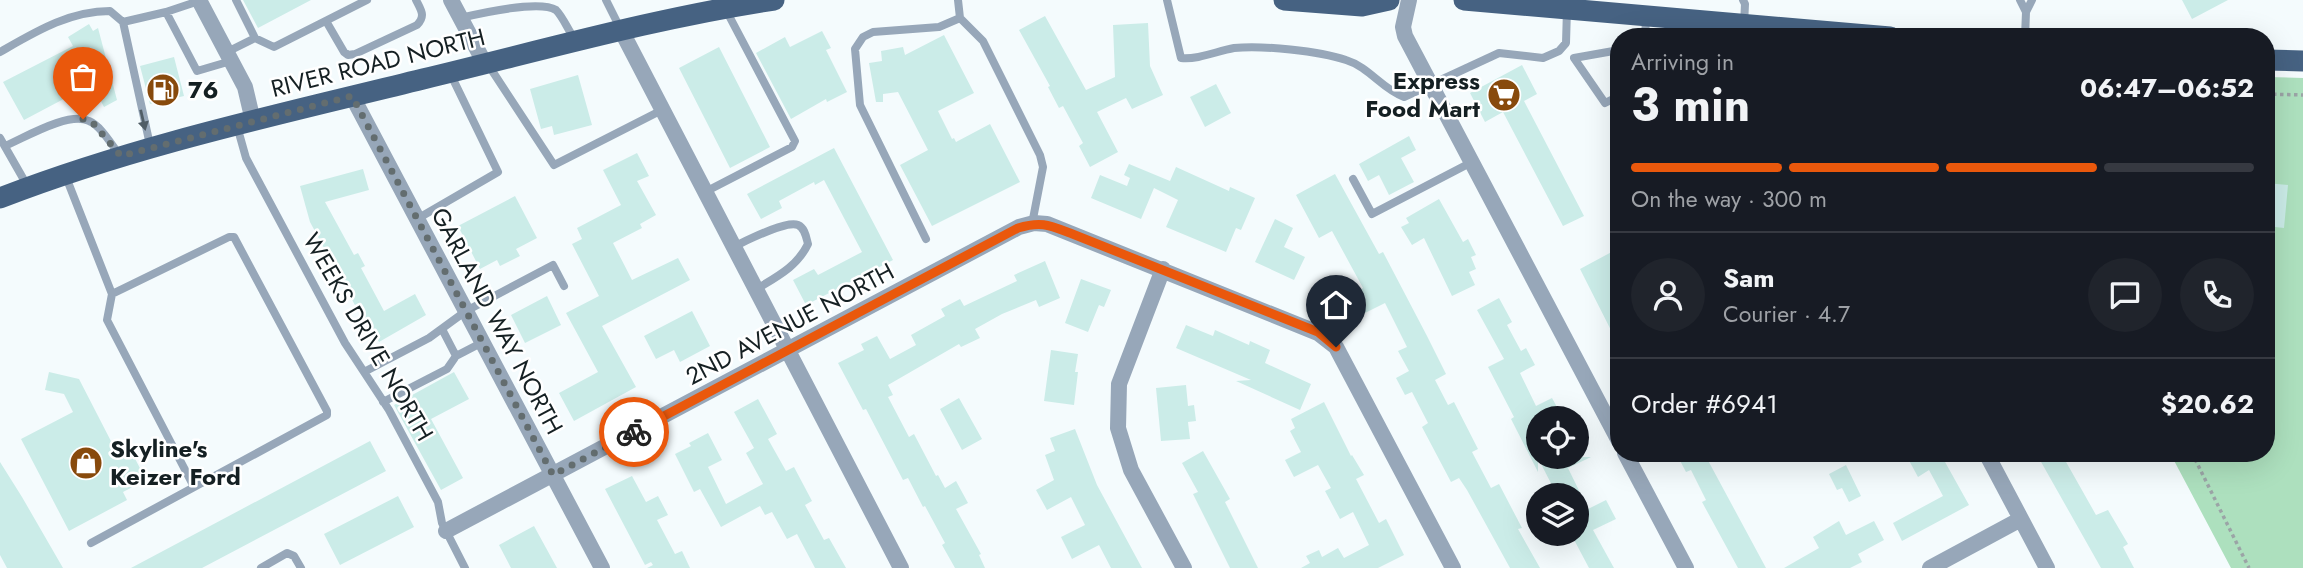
<!DOCTYPE html>
<meta charset="utf-8">
<style>
:root{--surface:#171b24;--page:#20242c;--text:#f1f3f6;--muted:#9ea1a6;--line:#363941;--accent:#ea580c}
body{margin:0;font-family:Jost,sans-serif;background:var(--page);color:var(--text);height:100vh;display:flex;flex-direction:column;font-size:26px;white-space:nowrap}
*{box-sizing:border-box;margin:0}
p{font-size:23px;color:var(--muted)}
.icon{flex:none;width:38px;height:38px;fill:none;stroke:currentColor;stroke-width:2;stroke-linecap:round;stroke-linejoin:round}
.map{position:relative;flex:1;overflow:hidden}
.sheet{position:absolute;left:1610px;top:28px;width:665px;height:434px;display:flex;flex-direction:column;background:var(--surface);border-radius:28px;box-shadow:0 7px 28px #0002}
.sheet>*{flex:none}
.fabs{position:absolute;left:1526px;top:406px;display:grid;gap:14px}
.fabs a{display:grid;place-items:center;width:63px;height:63px;border-radius:50%;background:var(--surface);box-shadow:0 7px 28px #0002;font-size:35px}
.pin{position:absolute;display:grid;place-items:center;width:60px;height:60px;color:#fff;margin:-72px -30px;border-radius:50% 50% 50% 0;rotate:-45deg;box-shadow:0 0 7px #0007}
.pin .icon{rotate:45deg}
.courier{position:absolute;display:grid;place-items:center;width:70px;height:70px;margin:-35px;border:5px solid #ea580c;border-radius:50%;background:#fff;color:#222;box-shadow:0 2px 9px #0007}
.headline em{font-style:normal;font-weight:700}
.headline div{display:flex;flex-direction:column-reverse}
.headline{display:flex;align-items:center;justify-content:space-between;height:119px;padding:0 21px}
h1{font-size:46px;font-weight:700;line-height:52px}
.bar{display:grid;grid-template-columns:repeat(4,1fr);gap:10px 7px;align-content:center;height:84px;padding:0 21px}
.bar i{height:9px;border-radius:5px;background:var(--line)}
.bar .active{background:var(--accent)}
.bar p{grid-column:span 4}
.line{display:flex;align-items:center;gap:18px;padding:0 21px;border-top:2px solid var(--line)}
.line div{flex:1}
.round{display:grid;place-items:center;flex:none;width:74px;height:74px;border-radius:37px;background:var(--page)}
.map>svg:first-child{display:block}
</style>
<div class="map">
<svg width="2303" height="568" viewBox="0 0 2303 568">
<rect width="100%" height="100%" fill="#f4fbfd"/>
<path fill="#ade0be" d="M2266,77l37,1v490h-72l-61,-115h96z"/>
<path fill="#cbece8" d="M243,0h68l-53,28z
M2182,0h46l-36,19z
M1045,16l41,74 29,-13 -2,-52 35,-2 2,43 13,29 -31,14 -6,-11 -29,14 21,40 -28,15 -11,-21 4,-3 -20,-37 -4,2 -11,-21 2,-1 -31,-56z
M89,24l4,7 5,-3 19,72 -13,7 -12,-23 -68,36 -21,-38 70,-36 -5,-9z
M822,31l9,17 -5,2 21,42 -20,10 -1,-3 -35,20 -35,-66 29,-16 5,10z
M944,35l30,58 -36,18 14,28 2,-1 2,4 34,-18 30,58 -88,44 -32,-61 28,-15 -30,-58 -15,2v8h-7l-7,-39 13,-2 -1,-10 22,-4 2,8z
M719,47l51,100 -40,21 -51,-100z
M174,57l10,39 -34,8 -10,-38z
M1522,65l15,29 -13,7 60,115 -21,10 -60,-114 -18,10 -15,-29z
M578,75l14,50 -38,10 -2,-9 -11,3 -11,-40z
M1216,84l15,29 -26,14 -15,-30z
M1409,136l7,14 -15,8 13,24 -25,13 -10,-20 -11,6 -9,-17z
M834,148l59,112 -87,45 -13,-25 21,-11 4,6 44,-23 -18,-34 -20,-38 -9,5 -1,-3 -35,19 3,7 -21,11 -14,-25z
M637,153l12,23 -12,5 19,34 -16,9 2,4 -29,15 19,37 46,-22 12,22 -88,46 34,61 -62,34 -15,-28 39,-21 -32,-59 33,-17 -27,-52 10,-5 -5,-11 44,-23 -18,-35z
M1129,164l41,17 6,-14 53,24 1,-4 25,11 -14,32 -5,-2 -10,24 -60,-25 12,-27 -24,-12 -13,31 -50,-21 9,-23 27,11 3,-8 -6,-3z
M363,169l6,21 -44,12 29,53 4,-2 7,13 -4,2 23,43 31,-17 11,21 -47,27 -13,-24 -3,2 -53,-98 -10,-36z
M1335,174l44,80 4,-2 44,84 19,38 -11,6 13,25 6,-3 24,47 -6,3 19,36 8,-4 23,44 -4,1 22,39h-30l-43,-78 -8,-12 -8,4 -29,-55 6,-4 -16,-31 -7,3 -9,-17 13,-7 -11,-20 9,-4 -22,-44 -22,11 -10,-20 10,-6 -31,-57 -13,7 -23,-43z
M2266,183l22,2 -4,43 -18,-2z
M515,196l22,42 -21,11 4,7 -20,10 -3,-6 -17,9 -22,-43z
M1439,199l24,43 5,-3 8,16 -5,2 5,12 -7,3 6,13 -23,11 -28,-58 -12,7 -11,-18 8,-4 -3,-5z
M1275,219l18,9 -9,19 21,10 -11,23 -39,-18z
M1619,248v98l-39,-77z
M1045,261l15,37 -21,9 -3,-7 -34,14 -27,15 5,9 -19,9 -2,-3 -71,41 5,10 -5,2 21,40 5,-3 22,42 2,-1 7,13 11,-7 12,22 -12,6 25,45 -2,1 6,13h-30l-13,-23 3,-2 -20,-37 -2,1 -15,-29 -5,2 -37,-71 -3,1 -25,-47 26,-13 -3,-6 16,-8 13,23 26,-14 -5,-10 34,-19 -4,-7 19,-10 4,7 53,-25 -3,-6z
M1081,279l30,11 -7,17 -5,-2 -11,27 -23,-9z
M547,296l14,29 -36,18 -14,-28z
M1499,298l13,24 -5,3 14,26 5,-3 9,17 -15,8 16,33 16,-8 11,20h-25v39h53l-23,11 20,41 18,-9 10,19 -23,11 21,38h-25l-18,-34h6v-39h-20l-19,-37v14l-27,-53 3,-2 -26,-50 16,-8 -27,-49z
M692,311l18,35 -30,16 -6,-12 -18,9 -12,-23z
M1186,325l27,11 2,-6 34,15 1,-4 20,9 -5,13 46,21 -11,26 -64,-29 15,-1 -75,-32z
M1051,350l27,4 -3,18h3l-4,33 -30,-4z
M49,372l30,7 35,68 12,-6 20,39 -23,12 4,8 -58,31 -48,-92 52,-27 -9,-18 -19,-4z
M454,372l15,27 -38,20 32,59 -22,12 -47,-85z
M1186,385l2,21 6,-1 2,16 -8,1 2,17 -29,2 -5,-53z
M959,398l23,41 -20,11 -22,-41z
M758,399l19,35 -9,5 18,32 8,-4 18,34 -7,4 19,35 5,-2 17,30h-31l-18,-34 -10,5 -15,-27 -7,3 -5,-9 -39,21 -21,-38 -6,3 -19,-38 16,-8 -2,-3 19,-10 14,27 -14,7 18,37 37,-20 -17,-31 8,-5 -20,-36z
M1324,402l27,54 1,-1 12,20 -8,4 23,44 7,-4 18,36 -26,13h-77l9,-5 -4,-7 13,-6 3,7 16,-9 6,10 25,-13 -16,-33 -13,7 -15,-28 6,-3 -13,-23 -24,12 -9,-17 16,-8 -11,-21 5,-3 -4,-9z
M1075,429l22,56 45,83h-31l-12,-23 -27,14 -11,-22 24,-12 -14,-28 -24,13 -11,-20 18,-10 -9,-25 10,-4 -5,-13z
M370,441l16,30 -184,97h-71z
M1203,451l27,48 -5,3 33,66h-28l-37,-74 5,-2 -16,-29z
M1676,453h28l62,115h-28l-36,-66 4,-2 -15,-30 -5,2z
M1905,453h35l29,52 -67,36 -9,-18 50,-27 -14,-26 -11,7z
M2036,453h25l35,62 12,-5 20,34 -5,3 11,21h-33z
M0,462l22,35 41,71h-56l-7,-13z
M1846,465l15,31 -12,6 -7,-14 -5,2 -8,-16z
M632,476l14,26 12,-6 10,19 -11,5 18,34 7,-3 8,17h-43l6,-3 -2,-3 -6,3 -40,-76z
M398,496l16,31 -74,38 -16,-31z
M1839,521l7,14 28,-14 10,19 -26,14 4,8 -12,6h-66l35,-20 -6,-11z
M534,526l23,42h-46l-12,-23z"/>
<g fill="none" stroke-linecap="round" stroke-linejoin="round">
<path stroke="#9ba4a6" stroke-width="3.5" stroke-dasharray="3.5 3.5" stroke-linecap="butt" d="M2266,94l37,1
M2192,453l57,115"/>
<path stroke="#97a7b9" stroke-width="8" d="M236,0l19,38
M606,0l15,30
M958,0l2,18 23,23 57,114 3,12 -11,57
M1167,0l14,58c17,2 36,-7 53,-10 28,-3 85,3 112,12 23,7 36,29 58,37l95,-44 44,5 16,-7 7,-8 1,-34
M1743,0l2,4 -1,21
M2020,0l6,12
M166,12l33,-11
M460,18c21,-5 80,-18 96,-8 7,7 12,20 18,28
M326,21l18,31 4,3 7,-1 62,-29c9,-9 4,-15 -1,-25
M1645,37l1,-18
M2025,37l1,-25 6,-12
M1619,50l-45,8 31,45 14,-7
M0,52c35,-20 69,-41 110,-41l13,11
M227,52l28,-14 19,9 93,-47
M489,66l65,99 108,-55
M237,126l9,32 99,185 44,67 49,92 4,21 23,45
M0,138l28,49
M150,145l-27,-123 43,-10 31,59 34,-10
M5,146c19,-8 64,-35 84,-25 12,5 22,23 30,33
M66,177l46,117 117,-57h5l93,174v4l-236,128
M1353,179l19,35 100,-52
M705,192l87,-45 3,-6 -69,-131
M417,219l81,-47 -48,-99
M926,239l-66,-134 -5,-56 8,-12 10,-5 66,-5 21,-9
M733,247c13,-6 53,-27 65,-22 7,3 8,12 10,19 -11,23 -32,33 -53,46
M112,294l-5,26 87,167
M442,329l14,27 27,-14
M364,372l65,-34 37,-27 87,-46 11,21
M383,402l64,-33 9,-13
M261,568l26,-15 7,3 7,12"/>
<path stroke="#97a7b9" stroke-width="16" d="M199,0l46,87 8,34
M451,0l34,64
M1409,0l-6,27 2,9 214,405
M621,30l280,538
M352,96l250,472
M1163,269l-44,115 -1,44 13,42 53,98
M1625,453l61,115
M1986,453l61,115
M446,531l573,-304 15,-4 13,1 271,109 18,14 117,221
M1930,568l91,-49"/>
<path stroke="#466282" stroke-width="21" d="M1284,0l78,6 27,-6
M1464,0l426,37
M2266,60l37,1
M0,198c137,-53 281,-84 423,-119 117,-28 232,-61 351,-79"/>
</g>
<defs><path id="oneway-solid" d="M-6-.8H1V-3.2L6.5 0L1 3.2V.8H-6Z" transform="scale(1.75)"/></defs>
<use fill="#505d66" href="#oneway-solid" transform="translate(143 120) rotate(77)"/>
<g fill="none" stroke-linecap="round" stroke-linejoin="round">
<path stroke="#636d6f" stroke-width="7" stroke-dasharray="0 12.6" d="M83,119l9,3 29,34 231,-60 201,379 81,-43"/>
<path stroke="#ea580c" stroke-width="9" d="M634,432l384,-204c23,-7 31,-3 52,5l248,99 18,15"/>
</g>
<defs>
<symbol id="fuel-disc" viewBox="-11 -11 22 22"><circle r="9.5" fill="#884a0c" stroke="#fff"/><path d="M-5.5-6h7V0h2V4h1.3V-2.5L3-4.5l.8-.8L6-3V5H2.5V1h-1V6h-7ZM-4.2-4.7v3.2H.2V-4.7Z" fill="#fff"/></symbol>
<symbol id="supermarket-disc" viewBox="-11 -11 22 22"><circle r="9.5" fill="#884a0c" stroke="#fff"/><path d="M-6-5.5h2.5l.6 2H6L4.5 2H-2.5L-4.4-4H-6ZM-1.5 3.2a1.3 1.3 0 1 0 .1 0ZM3 3.2a1.3 1.3 0 1 0 .1 0Z" fill="#fff"/></symbol>
<symbol id="shop-disc" viewBox="-11 -11 22 22"><circle r="9.5" fill="#884a0c" stroke="#fff"/><path d="M-5-2.5h2.3a2.7 3.5 0 0 1 5.4 0H5L5.5 6h-11ZM-1.5-2.5h3a1.5 2.3 0 0 0-3 0Z" fill="#fff"/></symbol>
</defs>
<g fill-rule="evenodd">
<use href="#fuel-disc" x="144" y="71" width="38" height="38"/>
<use href="#supermarket-disc" x="1485" y="76" width="38" height="38"/>
<use href="#shop-disc" x="67" y="444" width="38" height="38"/>
</g>
<g text-anchor="middle" stroke-width="5" stroke-linejoin="round" paint-order="stroke">
<g font-size="24" fill="#152023" stroke="#fff">
<text transform="translate(378 63) rotate(-14)" y="8">RIVER ROAD NORTH</text>
<text transform="translate(497 321) rotate(62)" y="8">GARLAND WAY NORTH</text>
<text transform="translate(790 324) rotate(-28)" y="8">2ND AVENUE NORTH</text>
<text transform="translate(368 337) rotate(60)" y="8">WEEKS DRIVE NORTH</text>
</g>
<g font-size="24" font-weight="bold" fill="#152023" stroke="#fff" text-anchor="start">
<text x="1480" y="89" text-anchor="end">Express<tspan x="1480" dy="28">Food Mart</tspan></text>
<text x="188" y="98">76</text>
<text x="110" y="457">Skyline's<tspan x="110" dy="28">Keizer Ford</tspan></text>
</g>
</g>
</svg>
<div class="fabs">
<a><svg class="icon" aria-label="locate" viewBox="0 0 24 24"><circle cx="12" cy="12" r="6"/><path d="M12 2v4M12 18v4M2 12h4M18 12h4"/></svg></a>
<a><svg class="icon" aria-label="layers" viewBox="0 0 24 24"><path d="M12 4l9 5-9 5-9-5zM3 14l9 5 9-5"/></svg></a>
</div>
<div class="pin" style="left:83px;top:119px;background:#ea580c"><svg class="icon" aria-label="bag" viewBox="0 0 24 24"><path d="M5 8h14l-1 12H6zM9 8a3 3 0 0 1 6 0"/></svg></div>
<div class="pin" style="left:1336px;top:347px;background:#1f2937"><svg class="icon" aria-label="home" viewBox="0 0 24 24"><path d="M3 11l9-7 9 7M6 9v11h12V9"/></svg></div>
<div class="courier" style="left:634px;top:432px"><svg class="icon" aria-label="bike" viewBox="0 0 24 24"><circle cx="6" cy="16" r="4"/><circle cx="18" cy="16" r="4"/><path d="M6 16l4-8h5l3 8M10 8l3 8H6M13 5h3"/></svg></div>
<section class="sheet">
<div class="headline"><div><h1>3 min</h1><p>Arriving in</p></div><em>06:47–06:52</em></div>
<div class="bar"><i class="active"></i><i class="active"></i><i class="active"></i><i></i><p>On the way · 300 m</p></div>
<div class="line" style="height:126px"><a class="round"><svg class="icon" aria-label="person" viewBox="0 0 24 24"><circle cx="12" cy="8" r="4"/><path d="M4 21q1-7 8-7t8 7"/></svg></a><div><b>Sam</b><p>Courier · 4.7</p></div><a class="round"><svg class="icon" aria-label="chat" viewBox="0 0 24 24"><path d="M4 5h16v11H9l-5 4z"/></svg></a><a class="round"><svg class="icon" aria-label="phone" viewBox="0 0 24 24"><path d="M5 4h4l2 5-3 2q2 4 5 5l2-3 5 2v4C11 20 4 13 5 4z"/></svg></a></div>
<div class="line" style="height:91px"><div>Order #6941</div><b>$20.62</b></div>
</section>
</div>
